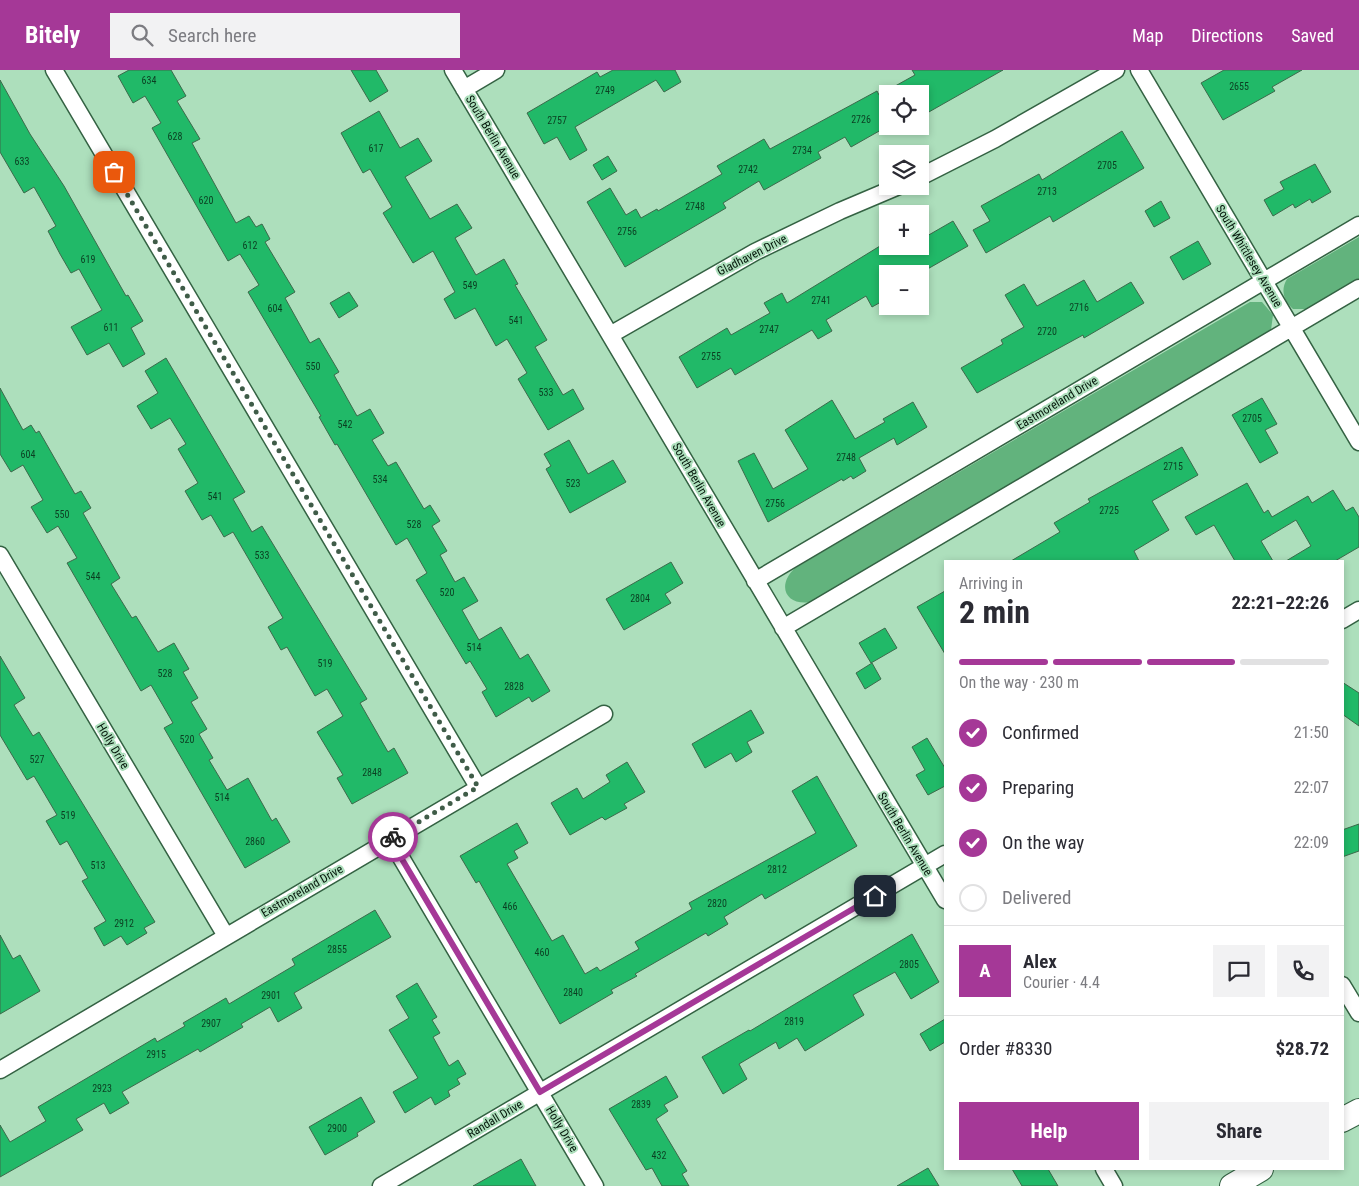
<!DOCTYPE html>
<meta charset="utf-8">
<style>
:root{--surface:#fff;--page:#f2f2f3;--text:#2b2b33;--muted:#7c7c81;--line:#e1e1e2;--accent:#a53897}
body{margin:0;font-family:"Roboto Condensed",sans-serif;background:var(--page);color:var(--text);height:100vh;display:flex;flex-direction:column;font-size:19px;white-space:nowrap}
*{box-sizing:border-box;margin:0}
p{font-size:16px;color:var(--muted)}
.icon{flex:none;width:28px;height:28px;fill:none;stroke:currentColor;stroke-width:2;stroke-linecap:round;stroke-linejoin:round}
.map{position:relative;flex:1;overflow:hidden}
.side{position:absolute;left:944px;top:490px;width:400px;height:610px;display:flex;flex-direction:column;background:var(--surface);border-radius:0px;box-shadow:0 2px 8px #0003}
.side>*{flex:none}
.buttons{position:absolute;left:879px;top:15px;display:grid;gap:10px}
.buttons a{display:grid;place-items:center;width:50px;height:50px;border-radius:0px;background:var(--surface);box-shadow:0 2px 8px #0003;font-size:25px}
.pin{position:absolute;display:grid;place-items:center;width:42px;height:42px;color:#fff;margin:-21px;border-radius:10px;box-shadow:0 2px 8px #0006}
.courier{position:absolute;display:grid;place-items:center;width:50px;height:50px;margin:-25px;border:4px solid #a53897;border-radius:50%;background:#fff;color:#222;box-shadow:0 1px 6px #0007}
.headline em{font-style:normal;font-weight:700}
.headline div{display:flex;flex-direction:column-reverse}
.headline{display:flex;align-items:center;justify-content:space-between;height:85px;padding:0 15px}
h1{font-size:32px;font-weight:700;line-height:38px}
.bar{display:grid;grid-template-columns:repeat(4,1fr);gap:8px 5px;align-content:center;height:60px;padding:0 15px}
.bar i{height:6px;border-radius:4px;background:var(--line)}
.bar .current{background:var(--accent)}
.bar p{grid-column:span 4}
.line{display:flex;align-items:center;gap:12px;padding:0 15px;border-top:1px solid var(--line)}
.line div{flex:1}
.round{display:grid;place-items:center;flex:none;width:52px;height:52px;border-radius:0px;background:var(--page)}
ol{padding:0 15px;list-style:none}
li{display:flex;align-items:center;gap:15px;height:55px}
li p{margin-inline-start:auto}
li .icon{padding:5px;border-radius:50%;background:var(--accent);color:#fff;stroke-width:4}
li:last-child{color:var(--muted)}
li i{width:28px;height:28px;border:2px solid var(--line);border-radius:50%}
.cta{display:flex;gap:10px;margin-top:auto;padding:10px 15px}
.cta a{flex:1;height:58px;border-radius:0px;background:var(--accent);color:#fff;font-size:20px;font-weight:700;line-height:58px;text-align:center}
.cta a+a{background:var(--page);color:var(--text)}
header{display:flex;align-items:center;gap:30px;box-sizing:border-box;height:70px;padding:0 25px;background:var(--accent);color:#fff}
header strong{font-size:24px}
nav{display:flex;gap:28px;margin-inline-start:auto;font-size:18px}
.search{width:350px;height:45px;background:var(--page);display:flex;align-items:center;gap:12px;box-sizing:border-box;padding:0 18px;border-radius:0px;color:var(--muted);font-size:19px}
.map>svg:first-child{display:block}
</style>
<header>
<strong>Bitely</strong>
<div class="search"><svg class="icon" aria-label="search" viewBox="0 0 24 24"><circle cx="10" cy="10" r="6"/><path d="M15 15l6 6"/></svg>Search here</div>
<nav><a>Map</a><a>Directions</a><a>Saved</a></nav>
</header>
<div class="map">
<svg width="1359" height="1116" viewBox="0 0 1359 1116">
<rect width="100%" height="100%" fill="#addfbc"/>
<path fill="#62b37d" d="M1359,167v42l-51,30h-15c-9,-9 -13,-18 -6,-30z
M1250,232h12l11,13 -2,15 -4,4 -456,268c-25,4 -35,-16 -16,-34z"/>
<path fill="#21b968" stroke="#3c6a4b" d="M129,0h42l15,26 -9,5 23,38 -8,4 44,80 13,-7 7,11 6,-3 8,15 -5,3 30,50 -10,6 25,45 9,-5 20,34 -5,3 23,41 13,-7 14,24 -12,7 16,26 8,-4 28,47 6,-4 10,16 -8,5 15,25 -7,4 15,27 9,-5 14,24 -16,9 17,30 22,-13 19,32 8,-5 22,37 -18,11 -3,-5 -33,20 -14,-25 5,-3 -17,-28 -4,3 -50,-84 11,-7 -20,-35 -11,7 -59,-101 -2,1 -16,-28 2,-1 -73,-124 11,-7 -19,-31 -12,7 -76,-133 9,-5 -16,-27 -12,7 -15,-27z
M351,0h25l12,21 -18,11z
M613,0h62l6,12 -17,10 -8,-12 -81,47 12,23 -17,10 -13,-23 -13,7 -17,-31 70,-41 3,5z
M912,0h91l-83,47v-23h-32v32l-37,21 -6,-10 -27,15 3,6 -57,32 -5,-9 -36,22 3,5 -101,59 -38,-65 23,-14 16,27 10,-6 5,9 16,-9 1,2 64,-37 -5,-8 47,-27 6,10 107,-58 2,4 36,-20z
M1224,0h78l-30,17 3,4 -52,29 -22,-37z
M0,10l30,54 34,52 62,110 2,-1 15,26 -12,7 14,26 -22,13 -14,-24 -22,12 -16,-28 31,-17 -23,-41 -8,4 -11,-19 -12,-23 8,-5 -22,-39 -10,6 -24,-41z
M379,41l21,37 18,-10 14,23 -27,16 25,42 27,-15 15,24 -17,10 21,37 28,-16 14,25 -3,1 32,55 -12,7 28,48 10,-6 11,20 -36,21 -30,-51 9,-6 -20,-34 -11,7 -21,-38 -20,11 -11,-20 11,-7 -22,-41 -20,12 -30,-50 9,-6 -22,-38 -7,4 -22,-40z
M1122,61l22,37 -91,54 -3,-6 -64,37 -13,-23 17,-9 -9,-15 58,-32 3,6z
M608,86l9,15 -15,9 -9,-15z
M1315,94l16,28 -19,11 -2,-4 -15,9 -2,-4 -20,12 -9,-16 20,-11 -4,-7z
M1161,131l9,17 -16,9 -9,-16z
M953,151l15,25 -44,25 -2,-4 -11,7h-23v24l-16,9 -6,-11 -40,24 6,11 -14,8 -6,-9 -77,45 -4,-7 -34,20 -18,-31 48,-29 4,7 39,-22 -6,-10 18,-10 5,10 93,-57h17l3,6 10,-6h10v-6z
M1198,171l13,23 -28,16 -13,-23z
M1084,210l13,22 34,-20 13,21 -60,35 -1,-3 -106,58 -16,-25 42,-24 -2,-4 23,-13 -19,-32 19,-11 13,22z
M349,222l9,14 -19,12 -9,-15z
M166,288l79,134 -12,7 19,33 10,-6 105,173 -7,4 28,49 6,-4 14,25 -56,31 -15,-26 6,-3 -26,-43 26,-16 -16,-27 -12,7 -28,-49 -6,3 -13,-23 15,-9 -50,-86 -9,5 -13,-22 -9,5 -17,-29 13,-8 -20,-34 8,-5 -16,-26 -19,11 -14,-23 21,-13 -13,-22z
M0,318l23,42 8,-5 5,8 3,-2 36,63 6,-3 10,17 -8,5 37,65 -9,6 21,34 4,-2 22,36 16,-9 15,26 -6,3 15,26 -7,4 16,27 -8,5 14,24 -4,2 18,30 21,-12 24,43 4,-3 14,24 -45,26 -81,-140 9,-5 -22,-38 -10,6 -74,-128 10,-5 -19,-32 -11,7 -16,-26 12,-7 -20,-35 -12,7 -11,-18z
M1262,328l15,26 -12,6 13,23 -18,10 -28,-48z
M832,330l23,39 30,-17 -2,-3 30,-17 14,25 -30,18 -3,-7 -35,20 7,13 -13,8 -2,-3 -8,5 -1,-2 -74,43 -30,-61 16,-8 19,36 35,-20 -23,-39z
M569,370l19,34 25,-14 13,22 -56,31 -24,-44 5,-3 -7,-12z
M1182,377l16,28 -46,26 17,29 -35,21 5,10h-128l49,-29 -6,-9 36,-21 -2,-3z
M1247,413l17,30 4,-3 4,7 36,-21 4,7 21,-13 13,21 7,-4 6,10v30l-24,14h-49l25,-15 -15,-26 -35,21 12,20h-38l-21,-36 -18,10 -11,-18z
M671,492l12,21 -18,11 6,9 -47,27 -18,-31z
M945,521v63l-28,-47z
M885,558l12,20 -26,15 -12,-20z
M0,586l25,42 -11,7 19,31 6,-4 116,190 -11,6 3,5 -20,12 -6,-9 -17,10 -10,-18 12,-7 -24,-40 6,-3 -21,-37 -7,4 -14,-24 11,-6 -23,-39 -7,4 -27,-45z
M872,593l9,16 -16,10 -9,-16z
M1342,612l17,11v33l-17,-12z
M751,640l13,23 -17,9 5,10 -16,10 -5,-9 -26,15 -13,-24z
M927,668l18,30v18l-17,9 -12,-20 9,-5 -13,-23z
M627,692l18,30 -21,12 3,4 -22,12 -3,-3 -32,18 -19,-32 26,-15 6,11 27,-17 -4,-7z
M817,706l40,70 -92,53 -3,-5 -38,23 4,7 -20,12 -2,-3 -71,41 2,2 -26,14 2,3 -53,31 -81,-143 -3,2 -16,-27 57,-33 11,20 -14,8 4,7 -11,6 45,77 11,-6 22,39 12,-7 3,4 39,-22 -4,-7 57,-33 -3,-6 127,-70 -24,-42z
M1359,754v27l-17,6v-27z
M375,840l16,27 -97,56 8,15 -24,14 -8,-15 -29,17 2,3 -43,25 -2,-3 -76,43 7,11 -19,11 -6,-11 -28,16 7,11 -83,47v-52l10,17 36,-21 -8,-14 117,-69 2,4 28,-16 -2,-3 43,-25 3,6 66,-39 -3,-6z
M912,864l27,48 -28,17 -16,-27 -42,23 11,20 -59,36 -8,-13 -18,11 -3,-7 -37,22 8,15 -24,15 -21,-37 47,-27 1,1z
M0,865l13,24 7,-4 20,36 -40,23z
M417,913l20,34 -5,3 8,13 -7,4 16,29 9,-6 8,14 -9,5 3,5 -12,7 2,5 -15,9 -4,-8 -26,16 -12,-21 25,-14 -29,-48 20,-12 -13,-22z
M945,949v23l-15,9 -10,-17z
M666,1006l12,21 -14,8 4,6 -12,8 31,52 -5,3 7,12h-27l-10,-18 -6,2 -37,-61z
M361,1027l14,25 -18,11 1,3 -33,19 -16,-28z
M521,1089l15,27h-63z
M928,1098l11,18h-42z
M1012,1099h36l10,17h-36z"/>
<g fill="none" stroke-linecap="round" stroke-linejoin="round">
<defs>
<path id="street" d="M54,0l424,717
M453,0l492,830
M1139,0l220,372
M464,19l32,-19
M920,107l75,-38 121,-69
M610,265l145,-83 85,-41 59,-25
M0,485l226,381
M755,511l604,-356
M1342,550l17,-10
M783,558l576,-340
M390,769l205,347
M1342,915l17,28
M0,1000l604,-356
M1104,1099l10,17
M381,1116l564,-332"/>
<path id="secondary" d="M1342,1050l17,-9
M1232,1116l29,-17"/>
</defs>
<use href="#street" stroke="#346243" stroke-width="19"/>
<use href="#secondary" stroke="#346243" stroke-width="26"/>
<use href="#street" stroke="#fff" stroke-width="16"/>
<use href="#secondary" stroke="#fff" stroke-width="24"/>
</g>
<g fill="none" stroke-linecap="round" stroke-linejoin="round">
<path stroke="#3f5c48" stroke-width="5" stroke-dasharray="0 9" d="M114,102l364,615 -85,50"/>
<path stroke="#a53897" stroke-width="6" d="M393,767l-3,2 150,253 335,-196"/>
</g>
<g text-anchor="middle" stroke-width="4" stroke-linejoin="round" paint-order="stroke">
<g font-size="10" fill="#0b3f22">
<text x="149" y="14">634</text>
<text x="1239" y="20">2655</text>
<text x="605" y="24">2749</text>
<text x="861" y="53">2726</text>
<text x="557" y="54">2757</text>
<text x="175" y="70">628</text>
<text x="376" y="82">617</text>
<text x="802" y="84">2734</text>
<text x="22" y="95">633</text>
<text x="1107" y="99">2705</text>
<text x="748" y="103">2742</text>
<text x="1047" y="125">2713</text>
<text x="206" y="134">620</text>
<text x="695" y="140">2748</text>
<text x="627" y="165">2756</text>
<text x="250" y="179">612</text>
<text x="88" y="193">619</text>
<text x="470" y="219">549</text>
<text x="821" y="234">2741</text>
<text x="1079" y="241">2716</text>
<text x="275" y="242">604</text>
<text x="516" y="254">541</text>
<text x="111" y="261">611</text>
<text x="769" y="263">2747</text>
<text x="1047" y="265">2720</text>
<text x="711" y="290">2755</text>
<text x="313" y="300">550</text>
<text x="546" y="326">533</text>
<text x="1252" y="352">2705</text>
<text x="345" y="358">542</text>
<text x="28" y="388">604</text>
<text x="846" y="391">2748</text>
<text x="1173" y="400">2715</text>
<text x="380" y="413">534</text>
<text x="573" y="417">523</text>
<text x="215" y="430">541</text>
<text x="775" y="437">2756</text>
<text x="1109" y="444">2725</text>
<text x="62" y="448">550</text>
<text x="414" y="458">528</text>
<text x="262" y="489">533</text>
<text x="93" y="510">544</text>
<text x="447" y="526">520</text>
<text x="640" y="532">2804</text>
<text x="474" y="581">514</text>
<text x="325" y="597">519</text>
<text x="165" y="607">528</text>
<text x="514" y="620">2828</text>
<text x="187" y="673">520</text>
<text x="37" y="693">527</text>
<text x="372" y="706">2848</text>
<text x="222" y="731">514</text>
<text x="68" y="749">519</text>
<text x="255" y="775">2860</text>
<text x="98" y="799">513</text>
<text x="777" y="803">2812</text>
<text x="717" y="837">2820</text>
<text x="510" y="840">466</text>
<text x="124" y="857">2912</text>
<text x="337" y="883">2855</text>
<text x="542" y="886">460</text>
<text x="909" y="898">2805</text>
<text x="573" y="926">2840</text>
<text x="271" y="929">2901</text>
<text x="794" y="955">2819</text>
<text x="211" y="957">2907</text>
<text x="156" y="988">2915</text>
<text x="102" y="1022">2923</text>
<text x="641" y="1038">2839</text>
<text x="337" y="1062">2900</text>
<text x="659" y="1089">432</text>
</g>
<g font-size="12" fill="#04160a" stroke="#addfbc">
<text transform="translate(493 67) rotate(59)" y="4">South Berlin Avenue</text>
<text transform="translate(752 185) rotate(-27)" y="4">Gladhaven Drive</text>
<text transform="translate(1249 186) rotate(59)" y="4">South Whittlesey Avenue</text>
<text transform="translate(1057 333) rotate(-31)" y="4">Eastmoreland Drive</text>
<text transform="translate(699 415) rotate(60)" y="4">South Berlin Avenue</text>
<text transform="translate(113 676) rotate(59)" y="4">Holly Drive</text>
<text transform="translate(905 764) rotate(59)" y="4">South Berlin Avenue</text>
<text transform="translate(302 821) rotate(-30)" y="4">Eastmoreland Drive</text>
<text transform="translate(495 1049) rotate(-31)" y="4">Randall Drive</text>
<text transform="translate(562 1059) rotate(59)" y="4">Holly Drive</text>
</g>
</g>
</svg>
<div class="buttons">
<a><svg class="icon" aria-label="locate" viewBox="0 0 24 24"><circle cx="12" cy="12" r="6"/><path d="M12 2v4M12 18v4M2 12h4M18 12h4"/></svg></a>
<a><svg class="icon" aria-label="layers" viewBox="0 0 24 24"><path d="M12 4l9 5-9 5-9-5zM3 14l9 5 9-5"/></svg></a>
<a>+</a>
<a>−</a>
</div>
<div class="pin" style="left:114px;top:102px;background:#ea580c"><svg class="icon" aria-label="bag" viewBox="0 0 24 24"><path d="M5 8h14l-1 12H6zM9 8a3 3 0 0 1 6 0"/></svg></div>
<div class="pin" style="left:875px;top:826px;background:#1f2937"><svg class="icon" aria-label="home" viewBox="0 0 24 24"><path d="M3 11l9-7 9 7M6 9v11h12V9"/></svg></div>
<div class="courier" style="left:393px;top:767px"><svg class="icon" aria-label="bike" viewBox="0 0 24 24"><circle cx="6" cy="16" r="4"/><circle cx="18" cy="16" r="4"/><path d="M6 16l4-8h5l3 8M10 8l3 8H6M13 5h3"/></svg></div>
<section class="side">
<div class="headline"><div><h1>2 min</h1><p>Arriving in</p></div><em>22:21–22:26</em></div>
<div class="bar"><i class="current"></i><i class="current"></i><i class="current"></i><i></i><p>On the way · 230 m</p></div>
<ol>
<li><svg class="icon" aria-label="check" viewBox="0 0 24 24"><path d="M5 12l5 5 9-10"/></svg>Confirmed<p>21:50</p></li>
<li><svg class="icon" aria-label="check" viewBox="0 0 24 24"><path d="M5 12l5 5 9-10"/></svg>Preparing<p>22:07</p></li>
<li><svg class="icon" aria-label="check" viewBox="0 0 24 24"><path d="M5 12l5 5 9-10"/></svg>On the way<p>22:09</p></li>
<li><i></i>Delivered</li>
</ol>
<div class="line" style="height:90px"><b class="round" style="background:var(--accent);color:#fff">A</b><div><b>Alex</b><p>Courier · 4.4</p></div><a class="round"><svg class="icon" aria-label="chat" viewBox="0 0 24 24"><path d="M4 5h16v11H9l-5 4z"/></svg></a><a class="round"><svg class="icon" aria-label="phone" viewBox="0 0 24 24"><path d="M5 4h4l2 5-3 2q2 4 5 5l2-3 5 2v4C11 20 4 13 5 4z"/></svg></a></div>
<div class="line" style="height:65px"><div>Order #8330</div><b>$28.72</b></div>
<div class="cta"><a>Help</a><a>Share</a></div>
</section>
</div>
